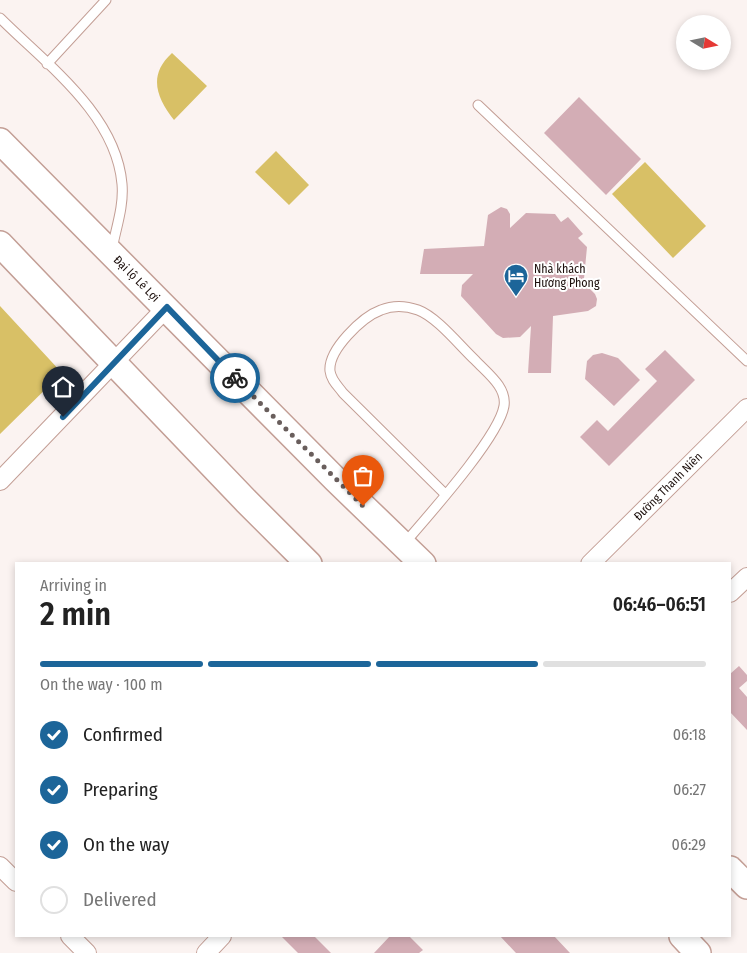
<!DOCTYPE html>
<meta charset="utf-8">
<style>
:root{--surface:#fff;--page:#f6f6f6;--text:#222;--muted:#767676;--line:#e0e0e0;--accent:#1c6599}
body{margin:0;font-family:"Fira Sans Condensed",sans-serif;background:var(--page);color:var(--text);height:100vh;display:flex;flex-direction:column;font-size:19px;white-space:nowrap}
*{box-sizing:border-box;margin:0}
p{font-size:16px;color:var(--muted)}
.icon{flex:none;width:28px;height:28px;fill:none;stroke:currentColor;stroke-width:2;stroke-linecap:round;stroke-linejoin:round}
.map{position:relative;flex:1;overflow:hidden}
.details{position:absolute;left:15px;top:562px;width:716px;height:375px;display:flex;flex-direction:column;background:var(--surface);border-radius:0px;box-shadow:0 2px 8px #0003}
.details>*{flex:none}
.needle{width:32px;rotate:100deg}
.buttons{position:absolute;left:676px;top:15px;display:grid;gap:10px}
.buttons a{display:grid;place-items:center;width:55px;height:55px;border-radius:50%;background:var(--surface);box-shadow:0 2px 8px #0003;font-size:25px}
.pin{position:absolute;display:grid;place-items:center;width:42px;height:42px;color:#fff;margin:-51px -21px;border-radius:50% 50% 50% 0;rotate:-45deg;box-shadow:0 0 5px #0007}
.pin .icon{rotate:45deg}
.courier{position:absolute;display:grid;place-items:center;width:50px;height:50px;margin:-25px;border:4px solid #1c6599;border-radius:50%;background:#fff;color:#222;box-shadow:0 1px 6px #0007}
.summary em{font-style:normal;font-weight:600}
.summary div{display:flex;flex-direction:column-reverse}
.summary{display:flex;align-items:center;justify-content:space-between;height:85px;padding:0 25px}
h1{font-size:32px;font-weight:600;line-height:38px}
.bar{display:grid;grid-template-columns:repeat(4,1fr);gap:8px 5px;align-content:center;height:60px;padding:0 25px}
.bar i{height:6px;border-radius:4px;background:var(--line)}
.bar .current{background:var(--accent)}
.bar p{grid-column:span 4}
ol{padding:0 25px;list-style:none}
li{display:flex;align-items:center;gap:15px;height:55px}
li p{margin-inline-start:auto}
li .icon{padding:5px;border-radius:50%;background:var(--accent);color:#fff;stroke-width:4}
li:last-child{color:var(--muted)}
li i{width:28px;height:28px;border:2px solid var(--line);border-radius:50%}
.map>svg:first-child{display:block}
</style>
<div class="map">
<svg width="747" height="953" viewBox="0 0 747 953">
<rect width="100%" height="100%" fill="#fbf3f1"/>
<path fill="#d8c066" d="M172,53l35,33 -33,34c-18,-23 -26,-45 -2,-67z
M276,151l33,34 -20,20 -34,-33z
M645,162l61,64 -33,32 -61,-64z
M0,306l62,67 -62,61z"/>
<path fill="#d3adb5" d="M579,97l62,62 -35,36 -62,-62z
M501,207l6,2 3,5v14l16,-15 29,1 6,8 7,-5 15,17 -5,4 9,9 -4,42 6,-1 6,6 2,5 -1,7 -8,5 -35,5 -2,57h-23l3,-47 -11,11 -17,1 -7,-4 -35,-38 1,-11 11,-11h-53l4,-25 60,-3 4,-31z
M665,350l30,30 -86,86 -29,-29 17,-17 11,11 49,-50 -12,-12z
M602,353l16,5 22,22 -26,26 -29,-27 2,-18 6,-6z
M739,666l8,9v6l-8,7 8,9v33l-17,-18v-38z
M281,936h33l17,17h-33z
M390,936h19l14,14 -4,3h-45z
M500,936h54l16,17h-54z"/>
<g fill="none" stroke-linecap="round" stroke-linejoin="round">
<defs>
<path id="service" d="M0,18c46,46 116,96 122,166 2,22 -6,44 -10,65
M47,64l59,-64
M478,105l269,256
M404,544c23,-27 95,-107 100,-138 3,-19 -17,-33 -29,-46 -15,-14 -38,-43 -57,-50 -11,-4 -25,-5 -37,0 -19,7 -53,40 -51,61 1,9 8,15 13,22l102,101"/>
<g id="minor">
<path d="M0,481l167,-174"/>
<path id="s1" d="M590,564l157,-156"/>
<path d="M730,593l17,-16"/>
<path d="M0,866l16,16"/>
<path d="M70,936l17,17"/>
<path d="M206,953l16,-17"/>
</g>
<g id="secondary">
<path id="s2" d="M0,141l336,339 87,84"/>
<path d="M0,244l247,258 62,62"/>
<path d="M730,869l17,17"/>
<path d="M682,936l16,17"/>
</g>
</defs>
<use href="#service" stroke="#c39e95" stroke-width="11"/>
<use href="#minor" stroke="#c39e95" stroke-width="20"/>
<use href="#secondary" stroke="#c39e95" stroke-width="28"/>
<use href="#service" stroke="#fff" stroke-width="9"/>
<use href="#minor" stroke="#fff" stroke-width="18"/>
<use href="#secondary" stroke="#fff" stroke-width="25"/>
</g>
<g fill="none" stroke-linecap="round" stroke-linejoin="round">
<path stroke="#695e5c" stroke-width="5" stroke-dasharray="0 9" d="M235,378l128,128"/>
<path stroke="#1c6599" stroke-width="6" d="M63,417l104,-110 68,71"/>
</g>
<defs>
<symbol id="hotel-pin" viewBox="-11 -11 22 30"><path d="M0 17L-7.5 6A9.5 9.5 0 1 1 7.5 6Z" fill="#1c6599" stroke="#fff"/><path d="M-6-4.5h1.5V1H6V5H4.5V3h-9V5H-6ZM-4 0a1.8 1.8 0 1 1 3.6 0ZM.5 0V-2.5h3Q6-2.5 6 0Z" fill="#fff"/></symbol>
</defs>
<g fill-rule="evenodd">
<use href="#hotel-pin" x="502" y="262" width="28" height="38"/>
</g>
<g text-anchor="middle" stroke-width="4" stroke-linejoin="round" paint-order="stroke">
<g font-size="12" fill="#1b0e0b" stroke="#fff" text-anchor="start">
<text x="534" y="273">Nhà khách<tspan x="534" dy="14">Hương Phong</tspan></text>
</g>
<g font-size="12" fill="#1b0e0b" stroke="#fff">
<text dy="4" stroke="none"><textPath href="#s2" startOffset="194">Đại lộ Lê Lợi</textPath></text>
<text dy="4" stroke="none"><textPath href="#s1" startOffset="110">Đường Thanh Niên</textPath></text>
</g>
</g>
</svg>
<div class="buttons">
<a><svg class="needle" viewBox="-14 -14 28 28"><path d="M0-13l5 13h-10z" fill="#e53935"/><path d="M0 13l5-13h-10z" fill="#767676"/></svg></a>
</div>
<div class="pin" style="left:363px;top:506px;background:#ea580c"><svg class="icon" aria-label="bag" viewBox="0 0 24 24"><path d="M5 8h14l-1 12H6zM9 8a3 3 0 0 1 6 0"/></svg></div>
<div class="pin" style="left:63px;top:417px;background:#1f2937"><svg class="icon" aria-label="home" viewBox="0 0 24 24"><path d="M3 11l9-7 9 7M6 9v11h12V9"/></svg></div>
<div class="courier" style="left:235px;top:378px"><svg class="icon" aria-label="bike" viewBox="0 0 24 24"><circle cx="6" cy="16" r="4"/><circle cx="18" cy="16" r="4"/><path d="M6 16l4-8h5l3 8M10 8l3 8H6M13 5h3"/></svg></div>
<section class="details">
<div class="summary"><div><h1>2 min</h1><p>Arriving in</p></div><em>06:46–06:51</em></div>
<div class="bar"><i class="current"></i><i class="current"></i><i class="current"></i><i></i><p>On the way · 100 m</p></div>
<ol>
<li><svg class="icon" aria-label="check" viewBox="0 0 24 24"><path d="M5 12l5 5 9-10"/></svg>Confirmed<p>06:18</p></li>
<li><svg class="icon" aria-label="check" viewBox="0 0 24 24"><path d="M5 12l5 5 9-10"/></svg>Preparing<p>06:27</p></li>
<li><svg class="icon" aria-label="check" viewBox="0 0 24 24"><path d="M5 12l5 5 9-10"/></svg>On the way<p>06:29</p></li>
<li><i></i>Delivered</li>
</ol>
</section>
</div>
